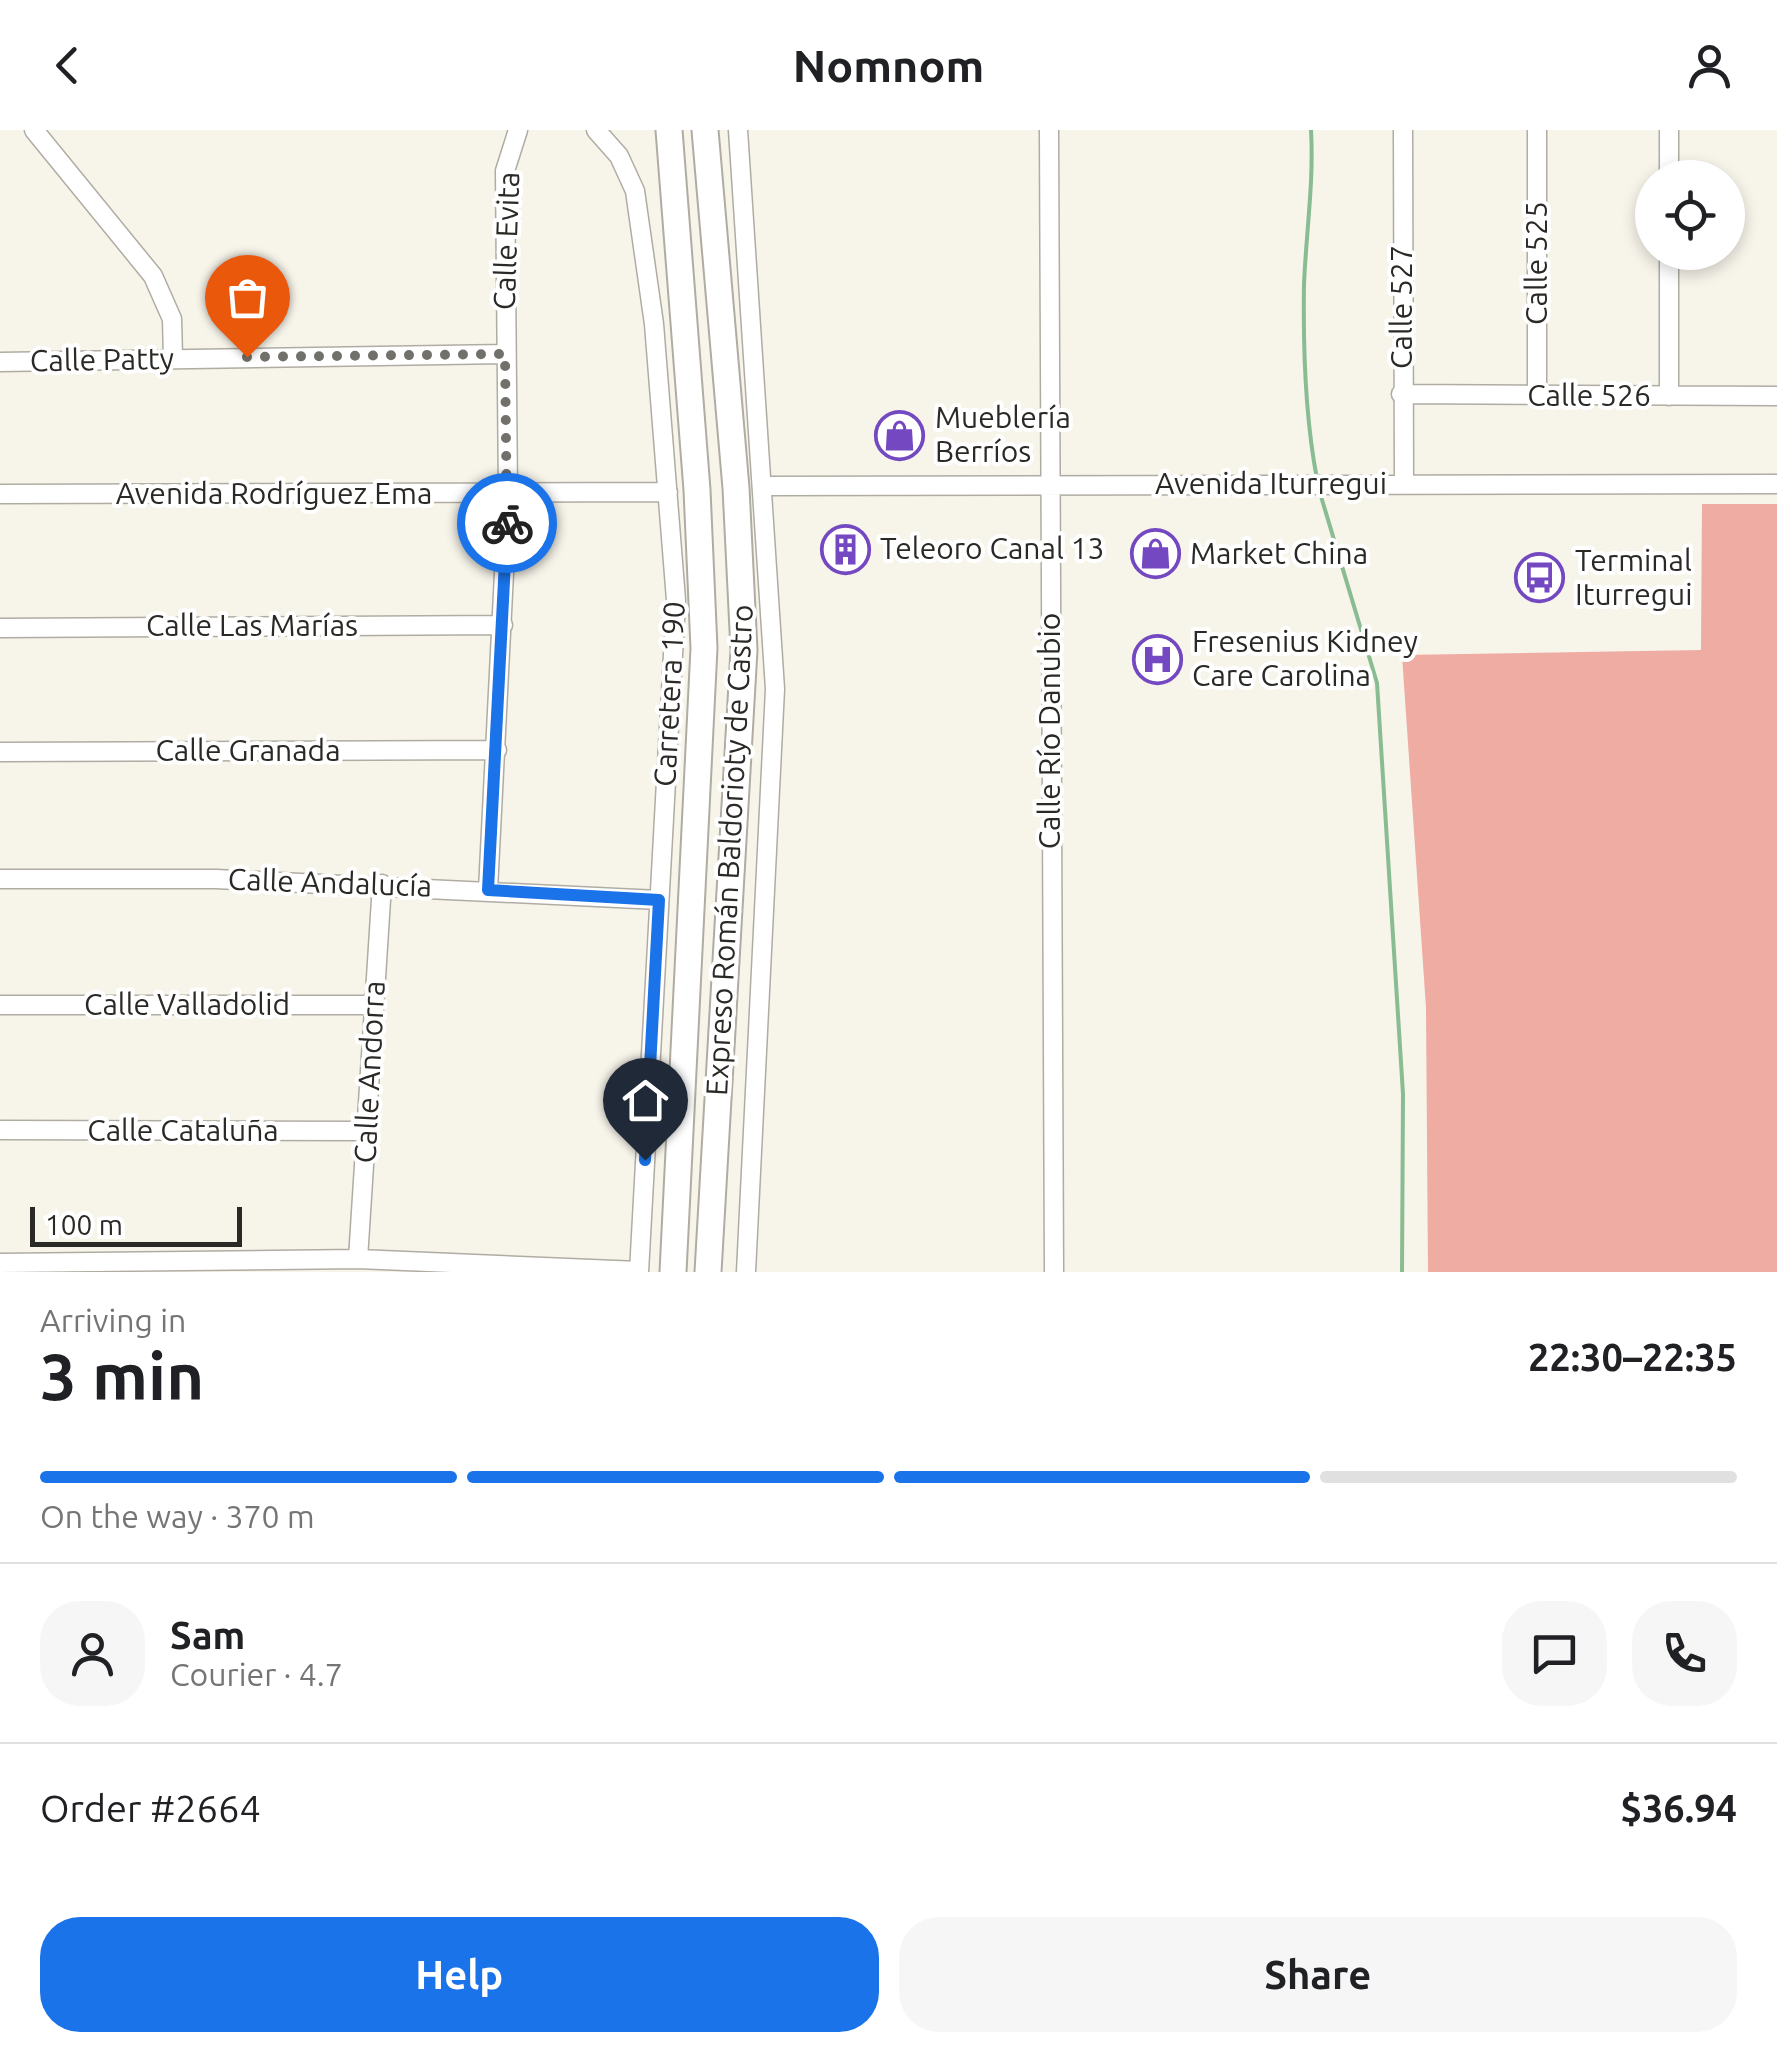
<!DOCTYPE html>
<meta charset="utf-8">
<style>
:root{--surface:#fff;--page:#f6f6f6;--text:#202124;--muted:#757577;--line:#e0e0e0;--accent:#1a73e8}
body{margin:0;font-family:Ubuntu,sans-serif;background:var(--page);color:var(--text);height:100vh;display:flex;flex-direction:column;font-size:38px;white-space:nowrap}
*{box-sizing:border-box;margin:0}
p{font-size:32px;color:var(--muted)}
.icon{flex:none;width:55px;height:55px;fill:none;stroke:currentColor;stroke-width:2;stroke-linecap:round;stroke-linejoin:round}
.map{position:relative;height:1142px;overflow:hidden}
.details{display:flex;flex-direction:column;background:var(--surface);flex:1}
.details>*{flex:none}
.fabs{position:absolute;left:1635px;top:30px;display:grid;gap:20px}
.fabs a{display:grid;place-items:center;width:110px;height:110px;border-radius:50%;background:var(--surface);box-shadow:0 5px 15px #0003;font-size:50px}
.scale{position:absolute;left:30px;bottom:25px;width:212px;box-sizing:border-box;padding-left:10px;border:5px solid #2b2926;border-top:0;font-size:28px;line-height:35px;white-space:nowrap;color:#2b2926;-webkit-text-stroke:8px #fff;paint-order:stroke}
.pin{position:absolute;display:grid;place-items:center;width:85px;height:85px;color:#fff;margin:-102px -42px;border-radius:50% 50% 50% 0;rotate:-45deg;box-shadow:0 0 10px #0007}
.pin .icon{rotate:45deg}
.courier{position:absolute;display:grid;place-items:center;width:100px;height:100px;margin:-50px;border:8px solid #1a73e8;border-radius:50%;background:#fff;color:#222;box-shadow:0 2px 12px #0007}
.headline em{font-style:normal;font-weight:600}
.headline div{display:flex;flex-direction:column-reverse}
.headline{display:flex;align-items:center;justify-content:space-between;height:170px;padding:0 40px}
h1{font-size:65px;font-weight:600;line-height:75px}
.bar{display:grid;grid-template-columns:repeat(4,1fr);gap:15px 10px;align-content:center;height:120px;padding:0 40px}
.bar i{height:12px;border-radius:8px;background:var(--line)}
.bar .on{background:var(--accent)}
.bar p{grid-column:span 4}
.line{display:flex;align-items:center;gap:25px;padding:0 40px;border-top:2px solid var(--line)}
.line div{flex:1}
.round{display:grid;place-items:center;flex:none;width:105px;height:105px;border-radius:40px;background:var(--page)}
.button{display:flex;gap:20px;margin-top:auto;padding:20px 40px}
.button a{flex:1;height:115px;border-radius:40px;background:var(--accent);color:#fff;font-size:40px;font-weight:600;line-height:115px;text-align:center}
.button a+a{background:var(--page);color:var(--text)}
header{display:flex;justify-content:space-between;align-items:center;height:130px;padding:0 40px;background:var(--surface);font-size:45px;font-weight:600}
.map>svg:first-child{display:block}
</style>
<header><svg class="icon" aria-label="back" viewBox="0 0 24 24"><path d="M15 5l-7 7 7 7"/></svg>Nomnom<svg class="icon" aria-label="person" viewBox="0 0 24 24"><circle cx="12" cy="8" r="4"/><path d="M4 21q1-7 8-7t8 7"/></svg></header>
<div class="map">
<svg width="1777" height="1142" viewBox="0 0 1777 1142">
<rect width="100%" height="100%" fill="#f7f4ea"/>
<path fill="#efaca3" d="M1702,374h75v768h-349l-2,-264 -24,-353 299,-5z"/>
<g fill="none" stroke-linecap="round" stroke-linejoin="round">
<path stroke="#89bc92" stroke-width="4" d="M1311,0c3,52 -5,103 -7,155 -1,64 1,132 13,194
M1320,363l57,190 26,411 -1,178"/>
<defs>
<path id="minor" d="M34,0l119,146 19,43 1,39
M596,0l23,26 16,35 19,133 22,276 -37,672
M738,0l37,559 -29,583
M1049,0l5,1142
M1403,0l1,354
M1537,0v265
M1669,48v-48
M0,232l505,-8
M1401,264l376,2
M1669,266v-144
M765,356l1012,-2
M0,364l668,-2
M0,498l503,-3
M0,622l497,-2
M0,749h216l443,21
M488,760l20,-396 -3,-323 13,-41
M0,875h374
M0,1000l367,1
M358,1129l24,-375
M0,1133l358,-4 281,12"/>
<path id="highway" d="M669,0l28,360 7,158 -31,624
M705,0l31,358 8,162 -36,622"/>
</defs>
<use href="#minor" stroke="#b0aca3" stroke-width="21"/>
<use href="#highway" stroke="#b0aca3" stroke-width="29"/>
<use href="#minor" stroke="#fff" stroke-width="18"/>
<use href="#highway" stroke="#fff" stroke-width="25"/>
</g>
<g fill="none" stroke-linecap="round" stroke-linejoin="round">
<path stroke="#72706b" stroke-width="10" stroke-dasharray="0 18" d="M247,227l258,-3 2,169"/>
<path stroke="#1a73e8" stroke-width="12" d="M507,393l-19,367 171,10 -14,260"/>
</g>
<defs>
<symbol id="shop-ring" viewBox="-11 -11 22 22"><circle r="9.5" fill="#fff" stroke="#7448c1" stroke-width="1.5"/><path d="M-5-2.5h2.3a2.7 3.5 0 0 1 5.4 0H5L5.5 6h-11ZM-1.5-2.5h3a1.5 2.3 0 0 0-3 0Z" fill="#7448c1"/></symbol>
<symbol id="building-ring" viewBox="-11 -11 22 22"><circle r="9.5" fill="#fff" stroke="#7448c1" stroke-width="1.5"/><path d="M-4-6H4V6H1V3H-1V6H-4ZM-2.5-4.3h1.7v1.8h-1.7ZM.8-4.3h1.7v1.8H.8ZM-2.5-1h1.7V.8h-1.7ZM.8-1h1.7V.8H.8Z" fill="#7448c1"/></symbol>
<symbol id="bus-ring" viewBox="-11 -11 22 22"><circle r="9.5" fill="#fff" stroke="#7448c1" stroke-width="1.5"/><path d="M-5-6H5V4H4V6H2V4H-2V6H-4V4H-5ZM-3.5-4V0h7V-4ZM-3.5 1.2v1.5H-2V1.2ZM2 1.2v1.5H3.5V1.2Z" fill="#7448c1"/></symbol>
<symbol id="hospital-ring" viewBox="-11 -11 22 22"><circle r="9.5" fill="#fff" stroke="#7448c1" stroke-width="1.5"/><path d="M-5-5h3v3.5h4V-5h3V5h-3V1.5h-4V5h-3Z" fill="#7448c1"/></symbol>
</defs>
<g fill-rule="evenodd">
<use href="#shop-ring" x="872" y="278" width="55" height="55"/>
<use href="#building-ring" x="818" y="392" width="55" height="55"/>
<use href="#shop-ring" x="1128" y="396" width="55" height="55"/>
<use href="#bus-ring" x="1512" y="420" width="55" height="55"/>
<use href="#hospital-ring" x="1130" y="502" width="55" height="55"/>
</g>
<g text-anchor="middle" stroke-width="8" stroke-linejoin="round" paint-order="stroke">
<g font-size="30" fill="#2b2926" stroke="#fff">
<text transform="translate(507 111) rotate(-88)" y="10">Calle Evita</text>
<text transform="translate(1537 133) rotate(-90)" y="10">Calle 525</text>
<text transform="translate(1402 177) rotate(-90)" y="10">Calle 527</text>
<text transform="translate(102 230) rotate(-1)" y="10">Calle Patty</text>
<text x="1589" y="276">Calle 526</text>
<text x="1271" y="364">Avenida Iturregui</text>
<text x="274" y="374">Avenida Rodríguez Ema</text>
<text x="252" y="506">Calle Las Marías</text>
<text transform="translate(670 564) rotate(-87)" y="10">Carretera 190</text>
<text transform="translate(1050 601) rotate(-90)" y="10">Calle Río Danubio</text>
<text x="248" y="631">Calle Granada</text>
<text transform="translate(730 720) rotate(-87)" y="10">Expreso Román Baldorioty de Castro</text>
<text transform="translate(330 753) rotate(2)" y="10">Calle Andalucía</text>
<text x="187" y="885">Calle Valladolid</text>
<text transform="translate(370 942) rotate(-87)" y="10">Calle Andorra</text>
<text x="183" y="1011">Calle Cataluña</text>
</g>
<g font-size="30" fill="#2b2926" stroke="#fff" text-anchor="start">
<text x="935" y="298">Mueblería<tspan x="935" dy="34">Berríos</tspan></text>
<text x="880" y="429">Teleoro Canal 13</text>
<text x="1190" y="434">Market China</text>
<text x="1575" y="441">Terminal<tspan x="1575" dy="34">Iturregui</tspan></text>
<text x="1192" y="522">Fresenius Kidney<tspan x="1192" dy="34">Care Carolina</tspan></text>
</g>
</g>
</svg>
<div class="fabs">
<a><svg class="icon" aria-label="locate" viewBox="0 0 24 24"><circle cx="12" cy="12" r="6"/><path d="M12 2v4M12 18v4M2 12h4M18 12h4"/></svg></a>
</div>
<div class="scale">100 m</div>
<div class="pin" style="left:247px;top:227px;background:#ea580c"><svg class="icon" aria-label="bag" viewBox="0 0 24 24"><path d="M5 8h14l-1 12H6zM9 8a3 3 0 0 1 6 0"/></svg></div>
<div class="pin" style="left:645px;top:1030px;background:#1f2937"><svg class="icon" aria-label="home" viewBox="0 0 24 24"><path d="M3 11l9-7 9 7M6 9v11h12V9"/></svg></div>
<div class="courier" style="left:507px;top:393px"><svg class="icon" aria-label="bike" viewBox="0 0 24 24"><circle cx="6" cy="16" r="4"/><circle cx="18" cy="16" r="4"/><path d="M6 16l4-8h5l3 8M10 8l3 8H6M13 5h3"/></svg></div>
</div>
<section class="details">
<div class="headline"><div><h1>3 min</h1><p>Arriving in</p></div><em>22:30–22:35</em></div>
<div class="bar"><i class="on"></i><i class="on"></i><i class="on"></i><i></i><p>On the way · 370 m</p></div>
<div class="line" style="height:180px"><a class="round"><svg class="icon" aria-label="person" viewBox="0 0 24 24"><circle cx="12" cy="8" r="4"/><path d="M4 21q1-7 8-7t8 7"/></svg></a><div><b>Sam</b><p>Courier · 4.7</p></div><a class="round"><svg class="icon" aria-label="chat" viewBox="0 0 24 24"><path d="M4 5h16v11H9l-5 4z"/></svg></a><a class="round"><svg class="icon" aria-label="phone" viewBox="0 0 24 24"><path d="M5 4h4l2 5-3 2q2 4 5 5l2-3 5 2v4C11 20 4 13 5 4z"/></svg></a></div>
<div class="line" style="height:130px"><div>Order #2664</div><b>$36.94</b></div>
<div class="button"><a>Help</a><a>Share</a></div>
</section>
